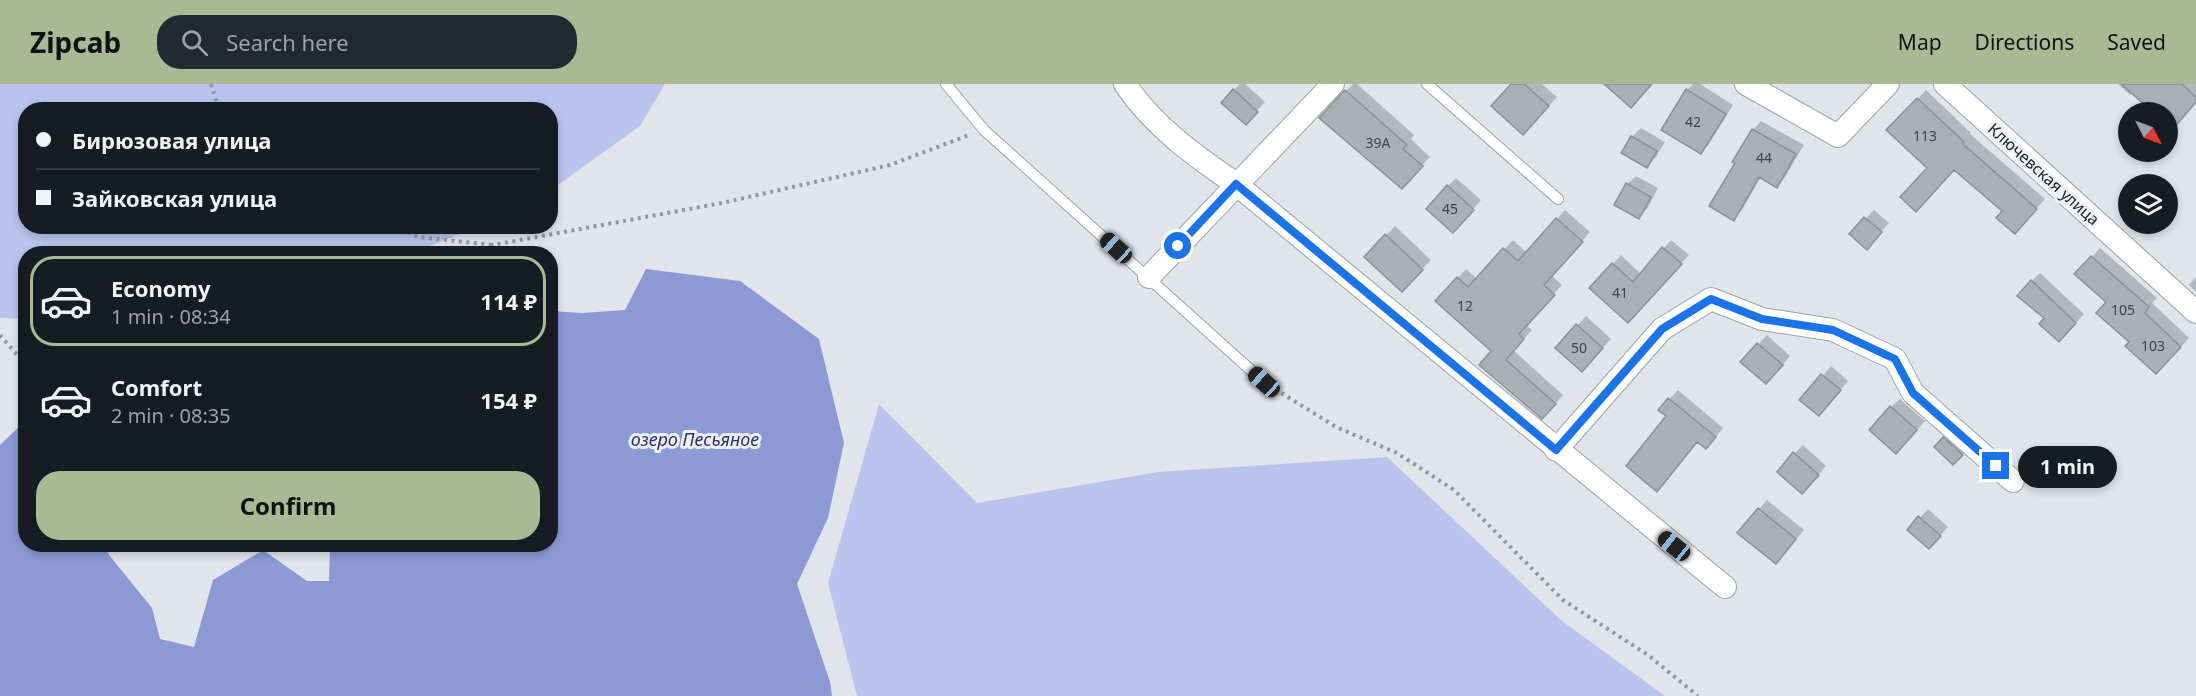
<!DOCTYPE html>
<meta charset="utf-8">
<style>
body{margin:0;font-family:"Noto Sans",sans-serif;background:#242831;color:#f1f3f6;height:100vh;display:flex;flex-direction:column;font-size:22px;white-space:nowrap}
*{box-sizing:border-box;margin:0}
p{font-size:20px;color:#9ea1a6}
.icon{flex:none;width:33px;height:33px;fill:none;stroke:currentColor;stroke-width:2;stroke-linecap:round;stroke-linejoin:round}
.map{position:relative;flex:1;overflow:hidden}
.side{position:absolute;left:18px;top:162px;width:540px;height:306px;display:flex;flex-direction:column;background:#171b24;border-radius:24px;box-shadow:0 3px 9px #0003}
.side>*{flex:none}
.top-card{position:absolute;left:18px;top:18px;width:540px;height:132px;border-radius:24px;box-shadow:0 3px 9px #0003;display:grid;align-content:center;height:132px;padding:0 18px;background:#171b24}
.needle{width:39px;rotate:132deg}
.tools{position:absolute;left:2118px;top:18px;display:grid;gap:12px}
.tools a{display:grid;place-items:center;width:60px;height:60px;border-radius:50%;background:#171b24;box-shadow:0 3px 9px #0003;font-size:30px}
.end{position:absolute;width:27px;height:27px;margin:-14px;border:8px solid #1a73e8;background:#fff;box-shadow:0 0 0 3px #fff}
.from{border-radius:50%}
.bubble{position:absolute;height:42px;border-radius:21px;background:#171b24;box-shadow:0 3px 9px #0003;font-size:20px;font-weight:700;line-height:42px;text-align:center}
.car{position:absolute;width:18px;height:36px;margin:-18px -9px;border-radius:8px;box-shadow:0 0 4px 2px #0007;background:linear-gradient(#222 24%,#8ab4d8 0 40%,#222 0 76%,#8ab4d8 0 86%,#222 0)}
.top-card b{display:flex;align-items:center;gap:21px;height:57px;font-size:22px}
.top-card b+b{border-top:2px solid #363941}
.top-card i{width:15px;height:15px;background:#f1f3f6}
ul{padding:10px 0 0;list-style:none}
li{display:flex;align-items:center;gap:18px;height:90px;margin:0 12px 9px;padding:0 6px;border:3px solid transparent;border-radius:24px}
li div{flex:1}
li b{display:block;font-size:22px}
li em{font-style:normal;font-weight:700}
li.active{border-color:#acb794}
li>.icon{width:54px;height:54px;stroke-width:1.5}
.action{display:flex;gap:12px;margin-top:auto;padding:12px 18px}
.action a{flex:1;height:69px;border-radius:24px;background:#acb794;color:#111;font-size:24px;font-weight:700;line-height:69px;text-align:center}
header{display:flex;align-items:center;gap:36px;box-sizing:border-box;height:84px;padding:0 30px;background:#acb794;color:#111}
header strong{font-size:28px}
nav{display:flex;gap:33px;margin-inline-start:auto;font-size:21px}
.search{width:420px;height:54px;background:#242831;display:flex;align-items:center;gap:15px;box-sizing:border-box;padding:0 21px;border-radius:24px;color:#9ea1a6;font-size:22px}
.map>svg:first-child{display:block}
.green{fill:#b9c4ec}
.water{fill:#8b9ad4}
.shadow{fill:#0003}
.building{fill:#adafb6;stroke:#8e9097;stroke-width:1.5}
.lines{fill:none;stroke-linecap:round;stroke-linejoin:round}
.service-casing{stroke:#9fa1a8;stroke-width:12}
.minor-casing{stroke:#9fa1a8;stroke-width:24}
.path{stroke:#95979c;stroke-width:4;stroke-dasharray:3 4.5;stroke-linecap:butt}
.service{stroke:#fff;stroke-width:10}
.minor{stroke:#fff;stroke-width:22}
.route{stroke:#1a73e8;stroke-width:8}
.labels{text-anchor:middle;stroke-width:6;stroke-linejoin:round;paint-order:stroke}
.number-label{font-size:14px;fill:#414246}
.street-label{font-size:16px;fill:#1d1d20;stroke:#eff1f8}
.water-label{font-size:18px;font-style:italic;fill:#293277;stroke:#eff1f8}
</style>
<header>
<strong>Zipcab</strong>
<div class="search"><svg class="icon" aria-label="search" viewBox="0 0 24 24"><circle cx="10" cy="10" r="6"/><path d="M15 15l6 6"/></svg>Search here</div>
<nav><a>Map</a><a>Directions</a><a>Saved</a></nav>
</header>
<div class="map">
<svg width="2196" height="612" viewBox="0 0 2196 612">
<rect width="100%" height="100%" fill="#e1e4eb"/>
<path class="green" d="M0,0H665L640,42L551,106L550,26H26V142L478,143L411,169L26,170L25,235L0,234Z
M879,320L977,419L1158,388L1387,373L1562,537L1665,612H857L828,499Z"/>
<path class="water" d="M646,185L740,197L819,255L844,359L828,434L797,500L830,598L832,612H0V361L25,337L26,460L105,461L109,471L152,524L160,555L194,563L213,496L263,466L307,497H329L330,461L550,460L551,227L582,229L625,226Z"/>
<path class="shadow" d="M1240,0H1245L1265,18L1254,30L1234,6Z
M1353,0H1357L1414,51L1411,55L1430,73L1410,94L1321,34Z
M1513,0H1542L1557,13L1532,41Z
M1693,0H1700L1733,21L1709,60L1701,68L1687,6Z
M2118,0H2196V17L2172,44L2168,40V28H2155L2132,8L2130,11Z
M1926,6L1971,49L1970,50L2045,115L2023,140L2004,127L1955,84H1929L1889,46Z
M1761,37L1804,61L1785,93L1777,102L1761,93L1742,126L1733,135L1737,78L1753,46Z
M1641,44L1665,58L1656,73L1647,82L1632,53Z
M1636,92L1658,104L1647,125L1638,133L1627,100Z
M1456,94L1481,116L1461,139L1448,102Z
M1565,126L1590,148L1552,192L1562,201L1526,241L1532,246L1513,266L1563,311L1551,325L1493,267L1437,217L1466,185L1477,195L1513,156L1527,169Z
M1874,126L1889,139L1875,155L1851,150Z
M1395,142L1431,176L1402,206L1366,173Z
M1671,156L1689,171L1636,228L1613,180L1621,171L1641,190Z
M2100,164L2157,214L2152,219L2189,254L2165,280L2131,258L2108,218L2077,190Z
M2040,189L2084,230L2068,247L2046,234L2032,197Z
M2196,193V208L2189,201Z
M1586,232L1611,255L1591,277L1557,264Z
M1767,251L1790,272L1775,290L1743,277Z
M1831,282L1848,297L1827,322L1802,316Z
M1678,306L1723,344L1715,354L1668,332L1660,325Z
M1900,315L1925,337L1905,359L1891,323Z
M1947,350L1966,366L1953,379L1936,363Z
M1803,361L1826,382L1811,399L1794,370Z
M1767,416L1804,446L1784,470L1759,425Z
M1928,425L1948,443L1937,455L1909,446Z"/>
<path class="building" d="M1511,0H1524L1549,22L1523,51L1491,22Z
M1604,0H1652L1631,24Z
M2121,0H2182L2196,13V18L2168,51V28H2153Z
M1233,5L1258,28L1246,41L1221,19Z
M1686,5L1726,30L1701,70L1661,46Z
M1345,6L1407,61L1403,65L1423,82L1402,105L1319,34Z
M1917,14L1964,58L1963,60L2037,125L2015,150L1996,134L2002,127L1954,86L1916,128L1900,113L1927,84L1886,46Z
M1752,45L1796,70L1777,104L1759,93L1734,137L1709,122L1735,79L1732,78Z
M1631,52L1657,67L1647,84L1621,69Z
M1626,99L1651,113L1639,135L1614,121Z
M1447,101L1474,126L1453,149L1426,125Z
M1864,133L1882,148L1867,166L1849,150Z
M1556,134L1583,158L1544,201L1555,211L1519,250L1524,255L1506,276L1556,320L1542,335L1479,281L1491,267L1435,217L1457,193L1468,203L1503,164L1518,177Z
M1385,150L1423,186L1402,208L1364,173Z
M1662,163L1682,180L1628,239L1589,204L1612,179L1633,198Z
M2091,172L2149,223L2145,229L2181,263L2156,290L2125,262L2129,258L2096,229L2106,218L2074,190Z
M2031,196L2076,239L2059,258L2039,240L2044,234L2017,212Z
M1576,240L1603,264L1582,288L1555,264Z
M1757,259L1783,281L1766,300L1740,278Z
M1821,290L1841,306L1819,332L1799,316Z
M1668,314L1716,353L1706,365L1697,358L1657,408L1626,382L1666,332L1658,326Z
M1890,322L1917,346L1896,370L1869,346Z
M1943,353L1963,371L1953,381L1934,363Z
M1793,368L1819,391L1802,410L1777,388Z
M1758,424L1796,455L1776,480L1737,449Z
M1918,432L1941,452L1929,465L1907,446Z"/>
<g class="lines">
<defs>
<path id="service" d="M946,0L984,46L1264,298
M1427,0L1558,115"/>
<path id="minor" d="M1125,0C1153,42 1195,72 1236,100L1725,503
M1746,0L1838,52L1888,0
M1945,0L2196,228
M1149,193L1333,0
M1556,366L1662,245L1711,215L1762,235L1833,246L1895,275L1913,309L2013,397"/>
</defs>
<use href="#service" class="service-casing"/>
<use href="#minor" class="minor-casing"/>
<path class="path" d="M211,0L219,26
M394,142L418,153L493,161
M488,170L493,161L722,119L890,81L969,51
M0,251L18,272L26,274
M1275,305L1336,343L1397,369L1454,406L1563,516L1648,571L1698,612"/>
<use href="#service" class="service"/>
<use href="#minor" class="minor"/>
</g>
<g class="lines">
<path class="route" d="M1178,162L1236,100L1556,366L1662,245L1711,215L1762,235L1833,246L1895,275L1913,309L1996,382"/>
</g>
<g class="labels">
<g class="number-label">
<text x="1693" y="43">42</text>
<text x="1925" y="57">113</text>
<text x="1378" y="64">39А</text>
<text x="1764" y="79">44</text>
<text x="1450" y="130">45</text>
<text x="1620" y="214">41</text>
<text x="1465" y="227">12</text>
<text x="2123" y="231">105</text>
<text x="2153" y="267">103</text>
<text x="1579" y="269">50</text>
</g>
<g class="street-label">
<text transform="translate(2044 90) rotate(42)" y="6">Ключевская улица</text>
</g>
<g class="water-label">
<text x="695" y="362">озеро Песьяное</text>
</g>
</g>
</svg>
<div class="tools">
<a><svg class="needle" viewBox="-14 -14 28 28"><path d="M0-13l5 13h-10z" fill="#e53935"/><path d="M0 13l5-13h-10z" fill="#9ea1a6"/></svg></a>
<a><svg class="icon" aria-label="layers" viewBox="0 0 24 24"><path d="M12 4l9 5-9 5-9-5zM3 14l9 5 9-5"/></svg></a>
</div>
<i class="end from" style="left:1178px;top:162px"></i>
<i class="end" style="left:1996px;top:382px"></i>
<div class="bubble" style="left:2018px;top:362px;width:99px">1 min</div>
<i class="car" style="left:1116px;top:164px;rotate:312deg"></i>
<i class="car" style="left:1264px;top:298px;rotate:312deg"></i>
<i class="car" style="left:1674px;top:462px;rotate:309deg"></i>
<div class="top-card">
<b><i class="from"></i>Бирюзовая улица</b>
<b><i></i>Зайковская улица</b>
</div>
<section class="side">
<ul>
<li class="active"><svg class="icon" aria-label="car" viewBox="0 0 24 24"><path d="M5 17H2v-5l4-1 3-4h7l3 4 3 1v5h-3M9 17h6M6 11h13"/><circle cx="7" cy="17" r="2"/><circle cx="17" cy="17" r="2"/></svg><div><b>Economy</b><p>1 min · 08:34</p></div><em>114 ₽</em></li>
<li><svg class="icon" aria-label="car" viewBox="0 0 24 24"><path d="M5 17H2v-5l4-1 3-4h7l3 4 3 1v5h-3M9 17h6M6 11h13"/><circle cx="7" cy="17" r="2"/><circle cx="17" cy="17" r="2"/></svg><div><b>Comfort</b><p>2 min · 08:35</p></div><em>154 ₽</em></li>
</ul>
<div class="action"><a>Confirm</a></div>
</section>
</div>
